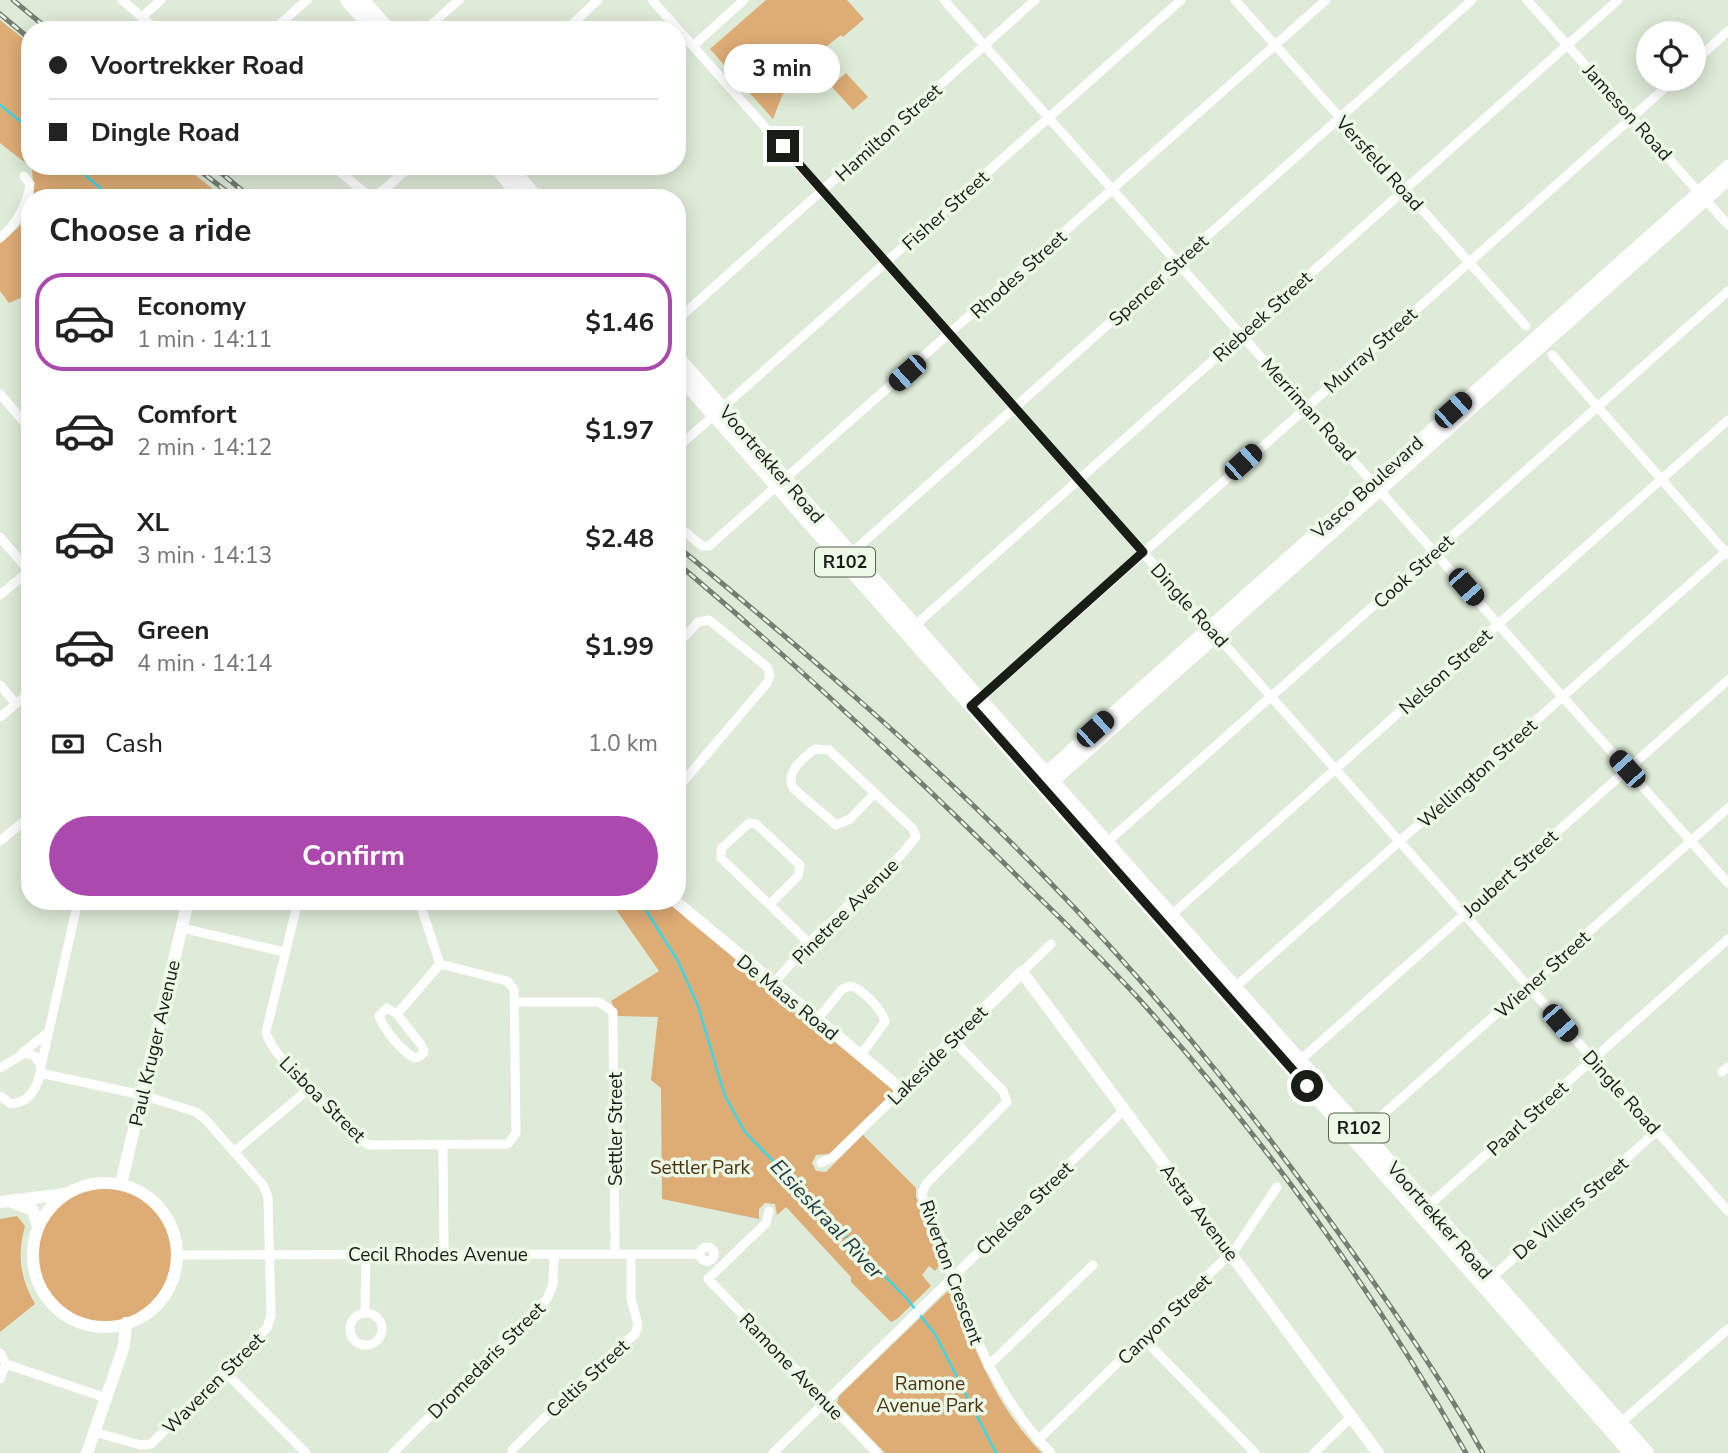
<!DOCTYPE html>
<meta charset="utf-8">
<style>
body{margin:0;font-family:"Nunito Sans",sans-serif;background:#f6f6f6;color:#222;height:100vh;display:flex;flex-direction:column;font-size:26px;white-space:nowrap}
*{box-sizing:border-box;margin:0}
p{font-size:23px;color:#767676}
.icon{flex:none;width:38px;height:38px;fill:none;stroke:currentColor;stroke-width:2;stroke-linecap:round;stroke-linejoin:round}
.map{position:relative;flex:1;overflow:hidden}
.details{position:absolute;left:21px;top:189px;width:665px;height:721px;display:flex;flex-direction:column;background:#fff;border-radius:28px;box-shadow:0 4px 18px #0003}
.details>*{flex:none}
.top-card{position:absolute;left:21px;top:21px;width:665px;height:154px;border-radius:28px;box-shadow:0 4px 18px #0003;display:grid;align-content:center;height:154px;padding:0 28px;background:#fff}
.fabs{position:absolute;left:1636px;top:21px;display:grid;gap:14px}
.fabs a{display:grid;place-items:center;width:70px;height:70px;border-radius:50%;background:#fff;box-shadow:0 4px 18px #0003;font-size:35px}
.end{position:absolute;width:32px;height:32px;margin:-16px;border:9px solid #181d16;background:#fff;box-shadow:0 0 0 4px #fff}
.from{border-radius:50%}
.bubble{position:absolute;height:49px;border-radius:24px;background:#fff;box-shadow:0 4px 18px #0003;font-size:23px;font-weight:700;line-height:49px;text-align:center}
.car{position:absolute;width:21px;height:42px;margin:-21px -10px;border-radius:9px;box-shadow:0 0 5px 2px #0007;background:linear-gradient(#222 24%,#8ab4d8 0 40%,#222 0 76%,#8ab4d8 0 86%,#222 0)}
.top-card b{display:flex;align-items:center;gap:24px;height:66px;font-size:26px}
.top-card b+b{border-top:2px solid #e0e0e0}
.top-card i{width:18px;height:18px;background:#222}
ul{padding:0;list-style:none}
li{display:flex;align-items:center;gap:21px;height:98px;margin:0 14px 10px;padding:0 14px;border:4px solid transparent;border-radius:28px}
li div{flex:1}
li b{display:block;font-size:26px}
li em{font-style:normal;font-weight:700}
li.on{border-color:#ab49af}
li>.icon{width:63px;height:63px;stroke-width:1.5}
h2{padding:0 28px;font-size:32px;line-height:84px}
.pay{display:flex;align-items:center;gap:18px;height:77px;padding:0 28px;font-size:26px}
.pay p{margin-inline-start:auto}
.button{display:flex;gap:14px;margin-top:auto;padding:14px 28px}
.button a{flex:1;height:80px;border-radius:42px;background:#ab49af;color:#fff;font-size:28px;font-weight:700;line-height:80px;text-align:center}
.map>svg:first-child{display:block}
.green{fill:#deac75}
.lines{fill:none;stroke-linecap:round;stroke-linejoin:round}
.stream{stroke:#3cd7e7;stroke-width:2.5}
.street{stroke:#fff;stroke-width:9}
.secondary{stroke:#fff;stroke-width:12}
.primary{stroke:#fff;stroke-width:14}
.rail-casing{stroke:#757e71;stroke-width:5}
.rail{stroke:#ebf9e6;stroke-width:2.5;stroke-dasharray:8;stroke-linecap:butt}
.route{stroke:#181d16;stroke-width:9}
.labels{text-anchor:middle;stroke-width:7;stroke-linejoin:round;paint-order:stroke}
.shield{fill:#ebf9e6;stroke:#575f54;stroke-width:2}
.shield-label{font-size:18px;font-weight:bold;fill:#181d16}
.street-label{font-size:19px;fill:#181d16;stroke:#ebf9e6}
.park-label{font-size:19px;fill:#4c310e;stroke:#ebf9e6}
.water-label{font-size:21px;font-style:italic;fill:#223b3e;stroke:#ebf9e6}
</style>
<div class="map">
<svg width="1728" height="1453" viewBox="0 0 1728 1453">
<rect width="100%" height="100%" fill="#deebd8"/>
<path class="green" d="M766,0H847L864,19L843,37L841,35L827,46H821L791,73L773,119L710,49Z
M0,20L30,44V166H184L224,198H34L32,168L0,143Z
M846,73L868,97L853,110L831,86Z
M30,210V294L9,303L0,291V243L22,224Z
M610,901H670L688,920L893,1088L892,1093L829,1154L816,1155L812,1163L816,1171L826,1172L863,1135L916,1188V1197L941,1263L935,1271L929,1266L922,1275L931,1286L897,1319L891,1322L851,1282V1277L786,1207L777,1215L775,1204L765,1203L759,1209V1219L662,1199L661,1088L651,1080L658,1017L618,1016L611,1001L659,971Z
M37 1255a67 67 0 1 1 134 0a67 67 0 1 1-134 0Z
M17,1216L25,1226C17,1255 20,1278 35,1304L0,1332V1219Z
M948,1291L953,1294C976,1352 997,1408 1042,1453H885L837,1403L839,1396Z"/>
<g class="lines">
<path class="stream" d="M0,105L30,129
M74,166L112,198
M640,901L678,961L698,1006L725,1096L745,1132L907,1299L935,1334L996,1453"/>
<path class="street" d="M122,0L157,30
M652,0L1728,1211
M944,0L1728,883
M1235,0L1526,326
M1527,0L1728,225
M142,17L161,0
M273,30L307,0
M425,30L459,0
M566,30L598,0
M693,46L744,0
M1694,62L1728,31
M333,166L371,198
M374,198L411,166
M0,238C15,226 28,204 30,184L24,176
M677,320L1035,0
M1552,355L1728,555
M0,394L30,429
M677,448L1181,0
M677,525L702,546H709L1326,0
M0,537L29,571
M847,557L1472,0
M0,595L30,570
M911,629L1618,0
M677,645L698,622L709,620L767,667L770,675L767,683L677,789
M0,685L16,704
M976,702L1675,79
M0,717L30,692
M0,841L30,816
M1105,844L1728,291
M298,901L266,1032C270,1055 337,1116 356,1137L369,1145L508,1144L516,1133L514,989L507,981L440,964L419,901
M770,904L798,876L800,865L756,824L749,823L721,849V858L809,943
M1169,917L1728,420
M182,928L284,952
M1022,972L1051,944
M773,984L809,943L901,855L916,837L913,829L829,750L815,749C803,758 785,772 793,788L836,825L850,819L875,793
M1233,989L1728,550
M515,1002H599L613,1012L615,1254
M387,1008L397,1014L422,1046L424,1052L419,1057L414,1058C400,1049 385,1031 379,1016Z
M397,1014L440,964
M817,1020L842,989L851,986C863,990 882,1009 885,1022L860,1056
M953,1040L1003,1091L1007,1102L926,1184L922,1193L924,1202C958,1290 983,1384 1051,1453
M22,1053L46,1034
M1298,1062L1728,680
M41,1066L78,901
M0,1068L25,1053L35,1056L41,1066C39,1085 32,1102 11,1104L0,1096
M1722,1072L1728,1067
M40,1073L142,1095L196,1112L206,1120L263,1185L268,1197L271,1315L267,1328L151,1444L141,1445L94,1432
M1361,1134L1728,808
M443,1146L444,1253
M235,1151L310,1088
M821,1163L833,1157L902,1090
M1427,1207L1728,939
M769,1211L766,1223L708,1279L877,1453
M700 1254a7 7 0 1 1 14 0a7 7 0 1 1-14 0Z
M176,1255L699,1254
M1490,1279L1657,1131
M365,1313L366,1253
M350 1329a16 16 0 1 1 32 0a16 16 0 1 1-32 0Z
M1143,1338L1255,1453
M0,1353L6,1364L106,1398
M988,1366L1093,1265
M225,1372L306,1453
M0,1379L6,1364
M1618,1425L1728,1329
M1038,1440L1236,1248L1277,1187
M512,1450L590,1373L635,1334L638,1325L631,1298V1254
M393,1453L547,1299L553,1284L554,1255
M773,1453L1124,1110
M1314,1453L1352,1416"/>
<path class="secondary" d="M1040,778L1728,166
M1046,788L1728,180
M675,901L902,1090L1022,972L1378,1453
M33 1255a72 72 0 1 1 144 0a72 72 0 1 1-144 0Z
M121,1184L188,901
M0,1202L65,1194
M12,1202L33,1210L38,1228
M87,1453L124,1346L126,1323"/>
<path class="primary" d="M347,0L374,30
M362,0L389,30
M495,166L522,198
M509,166L537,198
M677,357L1647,1453
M677,373L1631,1453"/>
<defs>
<path id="rail" d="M13,0L49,30
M0,14L30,39
M194,166L235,198
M213,166L251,198
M677,546C803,650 928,756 1042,874C1156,991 1259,1119 1353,1253C1399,1318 1444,1383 1483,1453
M677,563C791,659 899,760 1005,864C1053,912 1103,958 1148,1009C1269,1145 1376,1295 1466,1453"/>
</defs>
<use href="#rail" class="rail-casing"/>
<use href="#rail" class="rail"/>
</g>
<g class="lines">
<path class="route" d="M783,146L1143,552L971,706L1307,1086"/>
</g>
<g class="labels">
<g class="shield">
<rect x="815" y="547.5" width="60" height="29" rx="5"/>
<rect x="1329" y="1113.5" width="60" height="29" rx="5"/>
</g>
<g class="shield-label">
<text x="845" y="568">R102</text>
<text x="1359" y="1134">R102</text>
</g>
<g class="street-label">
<text transform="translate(1628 112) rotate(48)" y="7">Jameson Road</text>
<text transform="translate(888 132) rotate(-42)" y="7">Hamilton Street</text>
<text transform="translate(1380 163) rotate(48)" y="7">Versfeld Road</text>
<text transform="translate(945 210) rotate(-42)" y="7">Fisher Street</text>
<text transform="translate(1018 274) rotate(-42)" y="7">Rhodes Street</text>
<text transform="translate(1158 280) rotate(-42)" y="7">Spencer Street</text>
<text transform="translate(1262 316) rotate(-42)" y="7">Riebeek Street</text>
<text transform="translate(1370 350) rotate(-42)" y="7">Murray Street</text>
<text transform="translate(1309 409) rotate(48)" y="7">Merriman Road</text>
<text transform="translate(772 464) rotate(49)" y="7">Voortrekker Road</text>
<text transform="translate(1367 487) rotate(-42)" y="7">Vasco Boulevard</text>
<text transform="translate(1413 571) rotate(-42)" y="7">Cook Street</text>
<text transform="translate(1190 605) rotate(48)" y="7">Dingle Road</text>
<text transform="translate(1445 671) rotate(-42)" y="7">Nelson Street</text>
<text transform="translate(1477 773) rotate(-42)" y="7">Wellington Street</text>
<text transform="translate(1510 873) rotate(-42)" y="7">Joubert Street</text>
<text transform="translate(845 911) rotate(-45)" y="7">Pinetree Avenue</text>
<text transform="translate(1542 974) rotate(-42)" y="7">Wiener Street</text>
<text transform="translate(788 997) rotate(39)" y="7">De Maas Road</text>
<text transform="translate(154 1043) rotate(-77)" y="7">Paul Kruger Avenue</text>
<text transform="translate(937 1055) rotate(-45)" y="7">Lakeside Street</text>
<text transform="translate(1622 1092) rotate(48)" y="7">Dingle Road</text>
<text transform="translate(323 1099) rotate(45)" y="7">Lisboa Street</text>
<text transform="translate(1527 1118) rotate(-42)" y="7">Paarl Street</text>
<text transform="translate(615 1129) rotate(-90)" y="7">Settler Street</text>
<text transform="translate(1024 1208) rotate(-44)" y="7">Chelsea Street</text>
<text transform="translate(1570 1208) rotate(-41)" y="7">De Villiers Street</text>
<text transform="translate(1200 1212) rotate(53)" y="7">Astra Avenue</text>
<text transform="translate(1440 1220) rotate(49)" y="7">Voortrekker Road</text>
<text x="438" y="1261">Cecil Rhodes Avenue</text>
<text transform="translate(952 1272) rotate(70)" y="7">Riverton Crescent</text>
<text transform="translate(1164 1319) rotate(-44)" y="7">Canyon Street</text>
<text transform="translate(486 1360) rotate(-45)" y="7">Dromedaris Street</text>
<text transform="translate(792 1366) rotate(46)" y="7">Ramone Avenue</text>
<text transform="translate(587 1378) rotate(-43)" y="7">Celtis Street</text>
<text transform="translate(213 1383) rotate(-45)" y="7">Waveren Street</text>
</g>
<g class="park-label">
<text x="700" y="1174">Settler Park</text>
<text x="930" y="1390">Ramone<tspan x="930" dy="22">Avenue Park</tspan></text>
</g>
<g class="water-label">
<text transform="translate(827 1219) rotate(47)" y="7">Elsieskraal River</text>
</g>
</g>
</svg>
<div class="fabs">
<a><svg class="icon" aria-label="locate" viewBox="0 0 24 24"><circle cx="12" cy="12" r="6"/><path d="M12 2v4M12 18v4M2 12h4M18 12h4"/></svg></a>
</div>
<i class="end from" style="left:1307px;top:1086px"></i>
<i class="end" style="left:783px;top:146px"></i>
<div class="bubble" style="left:724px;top:44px;width:116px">3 min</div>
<i class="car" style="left:907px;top:373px;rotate:228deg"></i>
<i class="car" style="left:1453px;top:410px;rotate:48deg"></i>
<i class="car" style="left:1243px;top:462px;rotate:48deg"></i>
<i class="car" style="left:1466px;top:587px;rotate:139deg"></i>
<i class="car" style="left:1095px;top:729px;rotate:48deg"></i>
<i class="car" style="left:1627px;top:769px;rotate:318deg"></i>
<i class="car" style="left:1560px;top:1023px;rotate:139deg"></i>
<div class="top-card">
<b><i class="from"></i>Voortrekker Road</b>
<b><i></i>Dingle Road</b>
</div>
<section class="details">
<h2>Choose a ride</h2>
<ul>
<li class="on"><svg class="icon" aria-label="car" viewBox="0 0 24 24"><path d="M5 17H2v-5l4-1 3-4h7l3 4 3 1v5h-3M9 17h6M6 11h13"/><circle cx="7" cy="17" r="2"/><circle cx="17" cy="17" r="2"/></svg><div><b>Economy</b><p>1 min · 14:11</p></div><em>$1.46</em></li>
<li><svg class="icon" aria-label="car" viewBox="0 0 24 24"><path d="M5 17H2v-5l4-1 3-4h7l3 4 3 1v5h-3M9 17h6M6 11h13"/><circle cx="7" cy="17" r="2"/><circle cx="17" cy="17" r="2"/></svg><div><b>Comfort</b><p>2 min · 14:12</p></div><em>$1.97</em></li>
<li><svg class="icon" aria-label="car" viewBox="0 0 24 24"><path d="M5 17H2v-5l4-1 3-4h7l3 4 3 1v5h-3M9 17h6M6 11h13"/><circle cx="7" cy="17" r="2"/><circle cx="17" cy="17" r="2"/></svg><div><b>XL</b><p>3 min · 14:13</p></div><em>$2.48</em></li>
<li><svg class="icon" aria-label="car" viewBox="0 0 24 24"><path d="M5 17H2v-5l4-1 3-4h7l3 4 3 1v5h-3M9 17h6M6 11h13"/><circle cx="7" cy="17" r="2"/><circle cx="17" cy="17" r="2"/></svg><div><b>Green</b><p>4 min · 14:14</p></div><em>$1.99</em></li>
</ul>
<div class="pay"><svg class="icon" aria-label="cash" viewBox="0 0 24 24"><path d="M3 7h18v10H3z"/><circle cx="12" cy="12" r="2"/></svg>Cash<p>1.0 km</p></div>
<div class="button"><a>Confirm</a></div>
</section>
</div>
